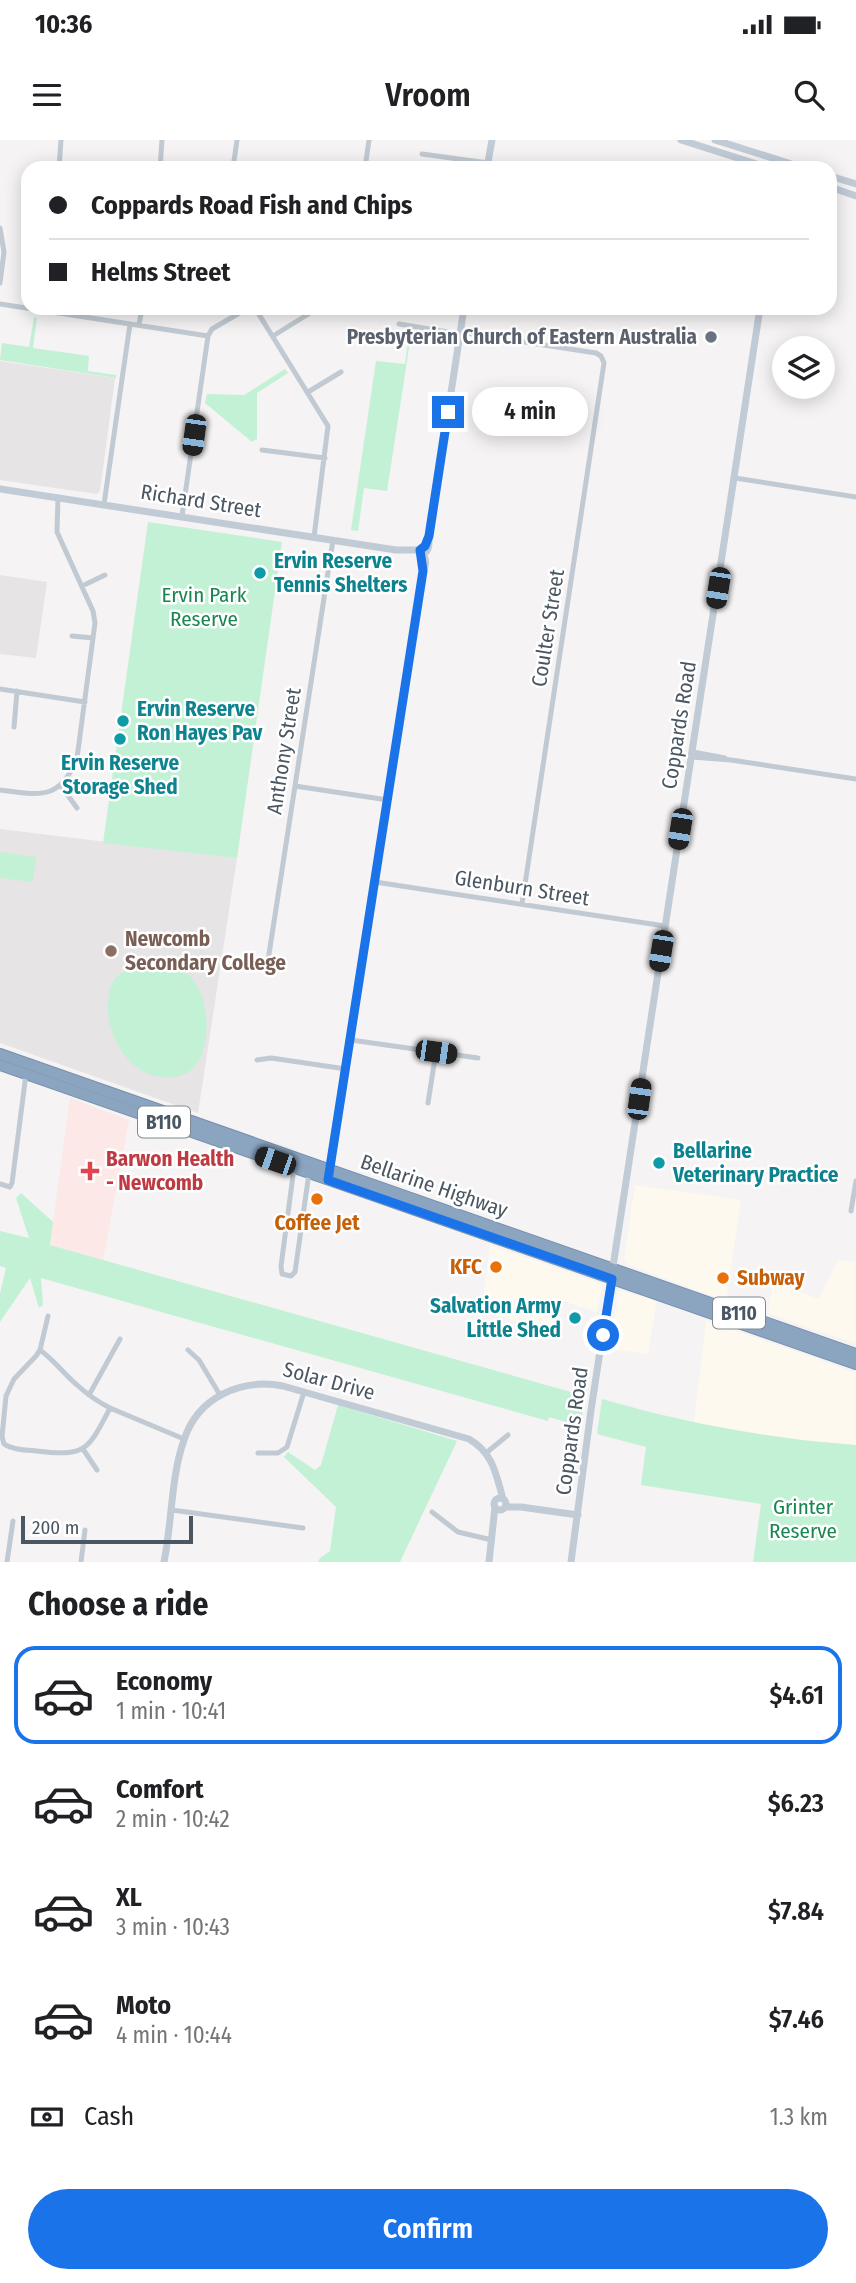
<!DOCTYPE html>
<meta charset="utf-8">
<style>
body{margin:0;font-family:"Fira Sans Condensed",sans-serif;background:#f6f6f6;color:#202124;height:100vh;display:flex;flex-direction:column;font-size:26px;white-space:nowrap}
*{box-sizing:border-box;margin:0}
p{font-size:23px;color:#757577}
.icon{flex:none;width:38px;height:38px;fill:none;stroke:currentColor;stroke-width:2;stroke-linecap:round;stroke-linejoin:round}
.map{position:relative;height:1422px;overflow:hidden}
.panel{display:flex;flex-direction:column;background:#fff;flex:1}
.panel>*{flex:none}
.guide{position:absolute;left:21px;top:21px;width:816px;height:154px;border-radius:21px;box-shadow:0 4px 18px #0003;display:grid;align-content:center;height:154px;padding:0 28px;background:#fff}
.controls{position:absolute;left:772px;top:196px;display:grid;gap:14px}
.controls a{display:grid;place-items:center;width:63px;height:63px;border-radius:50%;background:#fff;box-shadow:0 4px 18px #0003;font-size:35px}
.scale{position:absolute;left:21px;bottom:18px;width:172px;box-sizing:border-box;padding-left:7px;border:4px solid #4a5661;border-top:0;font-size:19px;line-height:24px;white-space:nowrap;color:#4a5661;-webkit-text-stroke:5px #fff;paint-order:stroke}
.end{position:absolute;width:32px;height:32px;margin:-16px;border:9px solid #1a73e8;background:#fff;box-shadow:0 0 0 4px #fff}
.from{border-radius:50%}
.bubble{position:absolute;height:49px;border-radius:24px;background:#fff;box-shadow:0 4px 18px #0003;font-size:23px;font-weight:600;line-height:49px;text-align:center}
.car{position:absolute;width:21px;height:42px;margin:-21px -10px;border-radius:9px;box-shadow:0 0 5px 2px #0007;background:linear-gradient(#222 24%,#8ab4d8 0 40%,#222 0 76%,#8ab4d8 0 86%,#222 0)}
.guide b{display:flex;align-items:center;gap:24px;height:66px;font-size:26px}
.guide b+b{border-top:2px solid #e0e0e0}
.guide i{width:18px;height:18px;background:#202124}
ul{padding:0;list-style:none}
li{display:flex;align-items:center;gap:21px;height:98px;margin:0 14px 10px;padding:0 14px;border:4px solid transparent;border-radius:21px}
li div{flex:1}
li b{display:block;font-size:26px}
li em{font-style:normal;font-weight:600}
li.on{border-color:#1a73e8}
li>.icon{width:63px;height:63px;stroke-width:1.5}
h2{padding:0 28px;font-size:32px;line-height:84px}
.pay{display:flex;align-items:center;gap:18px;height:77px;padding:0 28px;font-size:26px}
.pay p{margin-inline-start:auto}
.action{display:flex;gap:14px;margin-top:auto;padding:14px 28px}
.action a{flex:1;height:80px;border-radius:42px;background:#1a73e8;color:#fff;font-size:28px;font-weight:600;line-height:80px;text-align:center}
.status{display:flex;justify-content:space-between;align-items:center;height:49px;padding:0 35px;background:#fff;direction:ltr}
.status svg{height:19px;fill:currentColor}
header{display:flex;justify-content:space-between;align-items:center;height:91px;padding:0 28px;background:#fff;font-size:32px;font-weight:600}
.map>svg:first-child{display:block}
.commercial{fill:#fdf9ef}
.education{fill:#e6e4e5}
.medical{fill:#fce8e6}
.green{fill:#c3f1d5}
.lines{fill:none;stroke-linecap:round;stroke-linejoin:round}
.highway-casing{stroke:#7690ad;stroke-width:12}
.street{stroke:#c1cad2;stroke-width:5}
.secondary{stroke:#c1cbd6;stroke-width:7}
.highway{stroke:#8ba5c1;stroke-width:10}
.route{stroke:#1a73e8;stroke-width:9}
.worship-dot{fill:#6b7280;stroke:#fff;stroke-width:2.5}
.culture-dot{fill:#0f9aa8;stroke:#fff;stroke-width:2.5}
.education-dot{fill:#8d6e63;stroke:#fff;stroke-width:2.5}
.health-dot{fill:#e0444e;stroke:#fff;stroke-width:2.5}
.food-dot{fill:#e8710a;stroke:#fff;stroke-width:2.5}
.labels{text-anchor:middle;stroke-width:5;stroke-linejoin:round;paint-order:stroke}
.shield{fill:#fff;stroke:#808990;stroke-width:2}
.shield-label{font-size:19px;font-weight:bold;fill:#4a5661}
.worship-label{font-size:21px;font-weight:bold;fill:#5b616d;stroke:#fff;text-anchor:end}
.street-label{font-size:21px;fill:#4a5661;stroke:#fff}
.culture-label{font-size:21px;font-weight:bold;fill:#0d838f;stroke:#fff;text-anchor:start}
.park-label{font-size:21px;fill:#17864f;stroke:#fff}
.education-label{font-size:21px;font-weight:bold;fill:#785e54;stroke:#fff;text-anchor:start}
.health-label{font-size:21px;font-weight:bold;fill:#be3a42;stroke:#fff;text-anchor:start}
.food-label{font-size:21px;font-weight:bold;fill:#c56008;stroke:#fff}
</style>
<div class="status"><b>10:36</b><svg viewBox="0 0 49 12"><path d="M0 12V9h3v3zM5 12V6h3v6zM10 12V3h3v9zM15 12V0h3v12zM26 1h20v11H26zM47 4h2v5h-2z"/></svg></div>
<header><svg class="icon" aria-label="menu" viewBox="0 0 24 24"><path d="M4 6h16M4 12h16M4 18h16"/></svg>Vroom<svg class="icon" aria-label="search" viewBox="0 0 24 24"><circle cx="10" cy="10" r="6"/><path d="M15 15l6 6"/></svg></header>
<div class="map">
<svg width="856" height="1422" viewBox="0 0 856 1422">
<rect width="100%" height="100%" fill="#f5f3f3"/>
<path class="commercial" d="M635,1045L741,1060L726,1161L629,1125L624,1119Z
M490,1105L597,1142L602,1147L597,1172L560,1160L551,1191L481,1171Z
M838,1120L856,1122V1203L805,1187L768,1173L773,1142L819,1159Z
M618,1150L657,1159L648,1214L610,1209Z
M706,1180L856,1233V1305L799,1300L694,1283Z"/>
<path class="education" d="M0,221L115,238L100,351L97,354L0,340Z
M0,435L47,442L36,518L0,514Z
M0,689L237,718L198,973L0,903Z"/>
<path class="medical" d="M70,958L129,980L103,1120L50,1105Z"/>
<path class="green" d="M34,177L37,178L33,208L89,216L88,231L116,235V238L0,220L2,203L29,207Z
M409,195H411L387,351L364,348L358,391L351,390L376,221L405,224Z
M285,229L288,233L257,253V299L252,302L205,263L207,254L244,255Z
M148,382L282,402L237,718L103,703Z
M0,712L36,717L33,742L0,738Z
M151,826C163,826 177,826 187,834C212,853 215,920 185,934C180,936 174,937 169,937C131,940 105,895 108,862C109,851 111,841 120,834C129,827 141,826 151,826Z
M21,1053L53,1082L50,1105L585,1256L580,1286L549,1277L548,1281L41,1138L43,1165L39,1168L30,1138L0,1182V1154L6,1128L0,1126V1091L29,1098L16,1058Z
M602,1259C685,1283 770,1299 856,1305V1422H753L761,1364L641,1345L646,1307L597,1294Z
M338,1265L457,1301L400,1422H318L320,1418L330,1411L336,1367L284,1317L288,1312L315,1330L321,1325Z"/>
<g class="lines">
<defs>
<path id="highway" d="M0,914L856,1214
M0,925L856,1224"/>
</defs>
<use href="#highway" class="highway-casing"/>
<path class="street" d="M422,14L488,23
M59,28L61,0
M160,28L162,0
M233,28L237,0
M365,28L369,0
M0,88L4,112L0,143
M0,164L208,196L212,189L248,168
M255,168L328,286L314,397
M399,184L460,194
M139,185L142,168
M460,192L596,213L601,216L604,223L522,764
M273,196L318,168
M308,252L341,232
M262,310L325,318
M735,338L856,357
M104,364L130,184
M182,376L208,196
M82,446L105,435
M72,496L93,498
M0,549L85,562
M14,587L17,551
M693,612L725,618
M692,617L731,620L856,639
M61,646L77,668
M295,646L388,660
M0,650C40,655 60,661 77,618L95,483L93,471L57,392L58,357
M375,742L665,786
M260,826L267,827L333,400
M351,900L478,918
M257,920L271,918L346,929
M428,963L436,912
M294,1028L281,1126L282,1134L291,1136L295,1132L309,1033
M0,1044L10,1047L12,1043L26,934
M851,1071L856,1041
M48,1176L40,1210L36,1216L14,1239L6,1256L2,1297L4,1304C13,1310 26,1310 37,1311C86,1317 88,1310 110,1268
M40,1210C54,1220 64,1234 77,1245C87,1254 98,1262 110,1268L184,1299
M188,1210L199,1220L220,1255
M89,1255L120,1199
M83,1309L97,1330
M258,1313H278L287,1307L304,1252
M486,1313L508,1295
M172,1370L303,1388
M432,1372L458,1392L492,1400
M7,1422L13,1381
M81,1422L85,1390"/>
<path class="secondary" d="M681,0L769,28
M715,0L804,28
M487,28L492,0
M830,36L856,44
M830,47L856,56
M0,349L396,410H420
M421,415C430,412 429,405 429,396L464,168
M330,1032L423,431C428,423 426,417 420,410
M494 1364a6 6 0 1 1 12 0a6 6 0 1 1-12 0Z
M505,1367H521L578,1375
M164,1422C172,1383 171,1336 184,1300C198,1257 241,1238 283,1246L469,1299C493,1313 496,1334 503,1359
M489,1422L495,1367
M571,1422L591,1270L760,168"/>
<use href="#highway" class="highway"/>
</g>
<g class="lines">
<path class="route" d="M448,272L429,396L425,406L420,410L423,431L328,1040L612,1139L603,1195"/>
</g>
<circle class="worship-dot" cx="711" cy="197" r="7"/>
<g class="culture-dot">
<circle cx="260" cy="433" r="7"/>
<circle cx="123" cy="581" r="7"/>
<circle cx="120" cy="599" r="7"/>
<circle cx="659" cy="1023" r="7"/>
<circle cx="575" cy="1178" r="7"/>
</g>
<circle class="education-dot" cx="111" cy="811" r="7"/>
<path class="health-dot" d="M86.5 1020.5h7v7h7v7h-7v7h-7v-7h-7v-7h7z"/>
<g class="food-dot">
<circle cx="317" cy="1059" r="7"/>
<circle cx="496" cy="1127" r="7"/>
<circle cx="723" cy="1138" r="7"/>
</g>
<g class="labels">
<g class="shield">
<rect x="138" y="966.5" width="52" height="31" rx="5"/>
<rect x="713" y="1157.5" width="52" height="31" rx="5"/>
</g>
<g class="shield-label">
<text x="164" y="989">B110</text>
<text x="739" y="1180">B110</text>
</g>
<g class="worship-label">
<text x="697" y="204">Presbyterian Church of Eastern Australia</text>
</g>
<g class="street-label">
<text transform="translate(201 361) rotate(9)" y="7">Richard Street</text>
<text transform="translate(548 488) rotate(-81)" y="7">Coulter Street</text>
<text transform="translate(679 585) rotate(-81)" y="7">Coppards Road</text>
<text transform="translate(284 611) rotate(-81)" y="7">Anthony Street</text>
<text transform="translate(522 748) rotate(9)" y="7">Glenburn Street</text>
<text transform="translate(434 1046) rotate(19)" y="7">Bellarine Highway</text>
<text transform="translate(329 1241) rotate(15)" y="7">Solar Drive</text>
<text transform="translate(572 1291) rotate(-82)" y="7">Coppards Road</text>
</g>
<g class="culture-label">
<text x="274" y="428">Ervin Reserve<tspan x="274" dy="24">Tennis Shelters</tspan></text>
<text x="137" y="576">Ervin Reserve<tspan x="137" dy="24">Ron Hayes Pav</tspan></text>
<text x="120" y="630" text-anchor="middle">Ervin Reserve<tspan x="120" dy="24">Storage Shed</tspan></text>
<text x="673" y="1018">Bellarine<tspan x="673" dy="24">Veterinary Practice</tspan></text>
<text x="561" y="1173" text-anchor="end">Salvation Army<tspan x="561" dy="24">Little Shed</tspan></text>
</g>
<g class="park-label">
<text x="204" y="462">Ervin Park<tspan x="204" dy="24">Reserve</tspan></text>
<text x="803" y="1374">Grinter<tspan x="803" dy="24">Reserve</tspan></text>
</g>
<g class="education-label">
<text x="125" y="806">Newcomb<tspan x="125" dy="24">Secondary College</tspan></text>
</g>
<g class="health-label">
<text x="106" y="1026">Barwon Health<tspan x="106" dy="24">- Newcomb</tspan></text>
</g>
<g class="food-label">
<text x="317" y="1090">Coffee Jet</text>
<text x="482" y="1134" text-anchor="end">KFC</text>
<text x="737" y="1145" text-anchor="start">Subway</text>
</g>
</g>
</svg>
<div class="controls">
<a><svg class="icon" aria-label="layers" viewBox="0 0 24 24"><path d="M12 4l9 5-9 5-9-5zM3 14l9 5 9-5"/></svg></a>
</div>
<div class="scale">200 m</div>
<i class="end from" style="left:603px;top:1195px"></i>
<i class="end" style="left:448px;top:272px"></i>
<div class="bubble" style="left:472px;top:247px;width:116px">4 min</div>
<i class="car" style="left:194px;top:295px;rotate:188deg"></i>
<i class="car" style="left:718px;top:448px;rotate:189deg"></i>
<i class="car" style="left:680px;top:689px;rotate:189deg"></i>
<i class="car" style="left:661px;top:811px;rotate:189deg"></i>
<i class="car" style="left:436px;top:912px;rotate:98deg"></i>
<i class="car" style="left:639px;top:959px;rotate:8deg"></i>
<i class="car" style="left:275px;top:1021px;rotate:289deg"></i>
<div class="guide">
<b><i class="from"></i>Coppards Road Fish and Chips</b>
<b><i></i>Helms Street</b>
</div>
</div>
<section class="panel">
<h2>Choose a ride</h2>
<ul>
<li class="on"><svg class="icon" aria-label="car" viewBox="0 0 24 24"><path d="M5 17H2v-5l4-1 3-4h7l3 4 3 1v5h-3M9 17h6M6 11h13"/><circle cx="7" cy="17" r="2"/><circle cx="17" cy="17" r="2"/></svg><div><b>Economy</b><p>1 min · 10:41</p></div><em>$4.61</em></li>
<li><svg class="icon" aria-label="car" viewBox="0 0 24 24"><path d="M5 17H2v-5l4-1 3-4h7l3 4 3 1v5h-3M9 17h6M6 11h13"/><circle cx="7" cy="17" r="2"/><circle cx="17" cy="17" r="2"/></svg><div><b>Comfort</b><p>2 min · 10:42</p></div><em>$6.23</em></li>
<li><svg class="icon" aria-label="car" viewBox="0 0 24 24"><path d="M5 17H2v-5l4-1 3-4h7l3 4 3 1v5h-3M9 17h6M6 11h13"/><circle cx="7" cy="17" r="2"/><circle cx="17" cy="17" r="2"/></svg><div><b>XL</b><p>3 min · 10:43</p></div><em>$7.84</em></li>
<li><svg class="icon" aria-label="car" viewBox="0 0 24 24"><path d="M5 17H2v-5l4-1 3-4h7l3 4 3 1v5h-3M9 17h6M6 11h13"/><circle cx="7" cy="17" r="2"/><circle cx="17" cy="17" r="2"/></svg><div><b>Moto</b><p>4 min · 10:44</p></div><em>$7.46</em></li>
</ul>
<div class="pay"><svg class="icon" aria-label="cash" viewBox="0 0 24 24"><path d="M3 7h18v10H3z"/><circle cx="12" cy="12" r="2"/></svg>Cash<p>1.3 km</p></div>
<div class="action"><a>Confirm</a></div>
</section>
